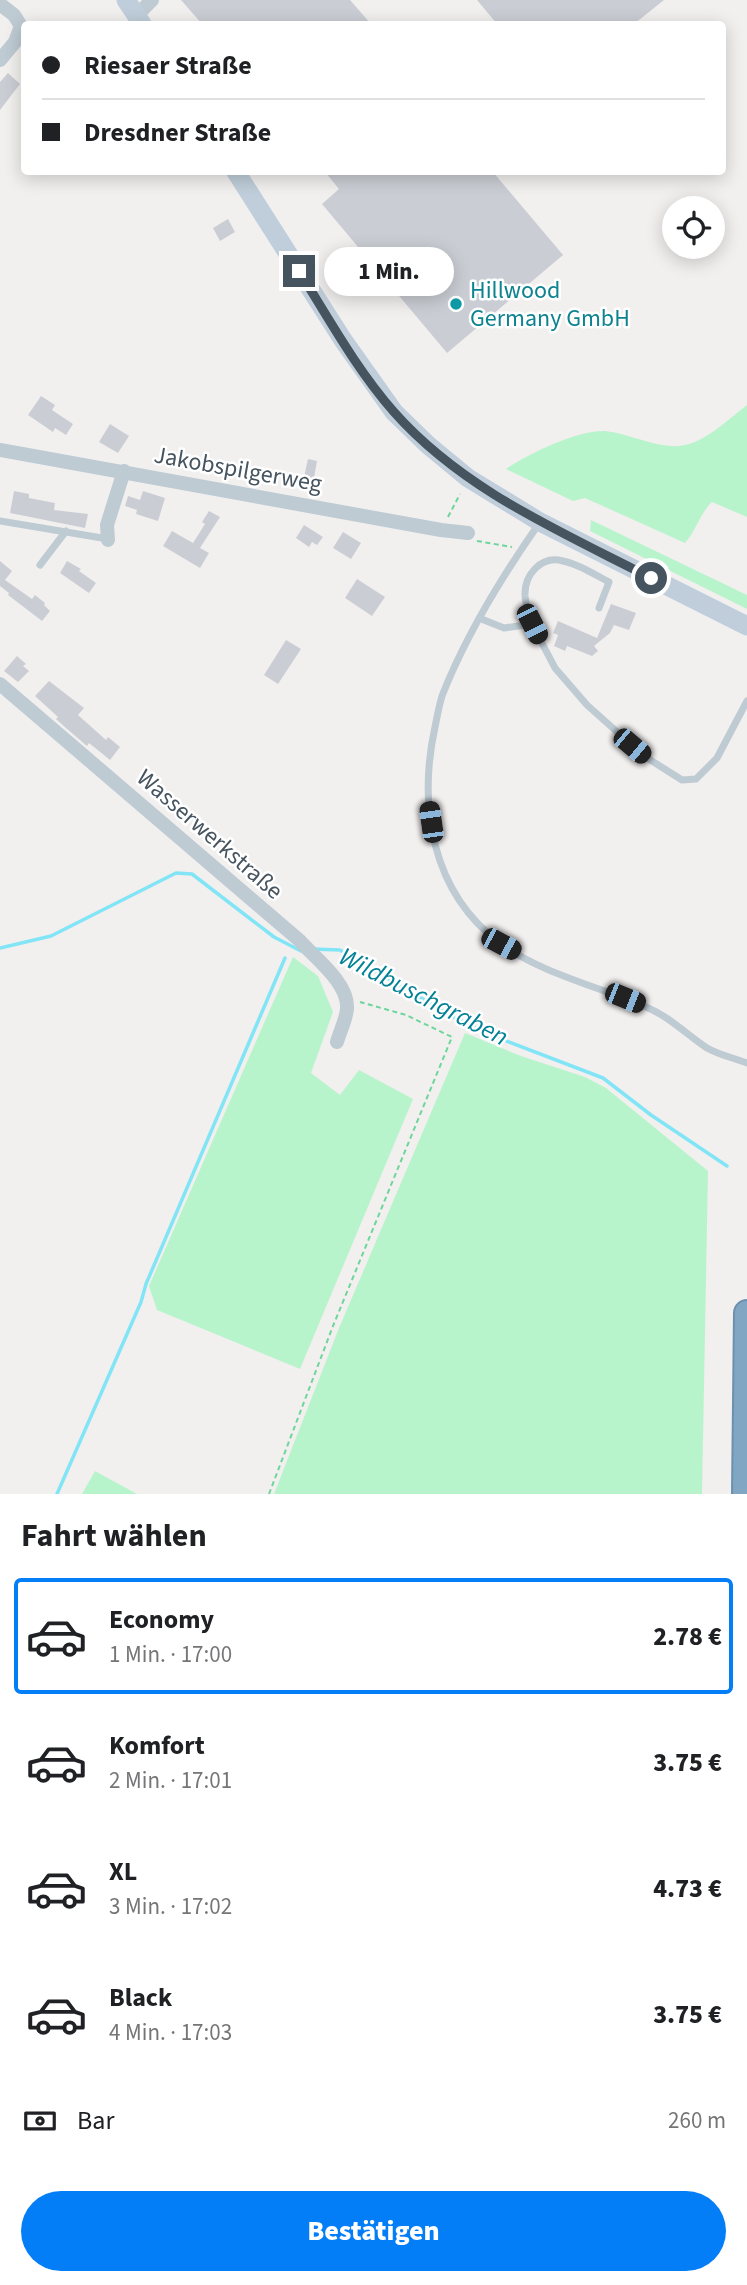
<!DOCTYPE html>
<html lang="de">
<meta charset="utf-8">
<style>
body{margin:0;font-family:"Source Sans 3",sans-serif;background:#f6f6f6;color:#202124;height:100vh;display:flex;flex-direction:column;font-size:26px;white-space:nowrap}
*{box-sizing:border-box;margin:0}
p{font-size:23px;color:#757577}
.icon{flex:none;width:38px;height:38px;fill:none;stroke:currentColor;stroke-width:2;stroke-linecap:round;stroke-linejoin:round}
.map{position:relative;height:1494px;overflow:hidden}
.panel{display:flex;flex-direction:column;background:#fff;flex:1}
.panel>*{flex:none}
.banner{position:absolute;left:21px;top:21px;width:705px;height:154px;border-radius:7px;box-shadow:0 4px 18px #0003;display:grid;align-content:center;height:154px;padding:0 21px;background:#fff}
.tools{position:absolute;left:662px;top:196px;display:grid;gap:14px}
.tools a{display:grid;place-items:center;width:63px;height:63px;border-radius:50%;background:#fff;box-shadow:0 4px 18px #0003;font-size:35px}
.end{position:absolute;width:32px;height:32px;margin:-16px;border:9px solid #45545f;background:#fff;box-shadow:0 0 0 4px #fff}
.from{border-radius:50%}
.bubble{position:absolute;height:49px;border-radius:24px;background:#fff;box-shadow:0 4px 18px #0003;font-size:23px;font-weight:800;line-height:49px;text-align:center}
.car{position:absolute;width:21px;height:42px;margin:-21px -10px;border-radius:9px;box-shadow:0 0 5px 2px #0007;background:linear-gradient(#222 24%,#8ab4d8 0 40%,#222 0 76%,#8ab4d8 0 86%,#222 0)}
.banner b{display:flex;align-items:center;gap:24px;height:66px;font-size:26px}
.banner b+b{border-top:2px solid #e0e0e0}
.banner i{width:18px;height:18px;background:#202124}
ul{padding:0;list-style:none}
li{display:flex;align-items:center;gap:21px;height:116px;margin:0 14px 10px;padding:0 7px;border:4px solid transparent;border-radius:7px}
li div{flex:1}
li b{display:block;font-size:26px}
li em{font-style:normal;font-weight:800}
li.on{border-color:#047ef6}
li>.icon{width:63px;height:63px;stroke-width:1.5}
h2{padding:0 21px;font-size:32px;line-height:84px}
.pay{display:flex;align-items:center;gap:18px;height:77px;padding:0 21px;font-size:26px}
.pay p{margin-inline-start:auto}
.button{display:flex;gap:14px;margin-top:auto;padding:14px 21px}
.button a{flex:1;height:80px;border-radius:42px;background:#047ef6;color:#fff;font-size:28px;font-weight:800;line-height:80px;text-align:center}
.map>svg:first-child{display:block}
.green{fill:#b8f4cb}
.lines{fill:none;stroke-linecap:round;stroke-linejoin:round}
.stream{stroke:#81e5f6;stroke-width:3.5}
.building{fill:#caced4}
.highway-casing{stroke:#6c91af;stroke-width:28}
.path{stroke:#6cd69b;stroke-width:2;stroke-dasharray:5 3.5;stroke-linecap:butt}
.lane{stroke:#becbd3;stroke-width:7}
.street{stroke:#becbd3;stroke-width:14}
.secondary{stroke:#bfceda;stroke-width:19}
.highway{stroke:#81a6c3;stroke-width:24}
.route{stroke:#45545f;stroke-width:9}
.culture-dot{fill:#0f9aa8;stroke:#fff;stroke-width:2.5}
.labels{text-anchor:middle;stroke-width:5;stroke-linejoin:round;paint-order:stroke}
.culture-label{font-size:24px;fill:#0d838f;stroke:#fff;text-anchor:start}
.street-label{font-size:24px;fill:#45545f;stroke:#fff}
.water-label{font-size:26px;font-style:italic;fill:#038196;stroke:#fff}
</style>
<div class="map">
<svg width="747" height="1494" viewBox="0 0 747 1494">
<rect width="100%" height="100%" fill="#f2efef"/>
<path class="green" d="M747,405V517L712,502C700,513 696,531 685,543L585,498L573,501L506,469C528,454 577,430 605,431C629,433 654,448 679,446C704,444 727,420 747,405Z
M591,520L747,595V609L590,531Z
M293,957L318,976L333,1012L311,1073L340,1095L359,1070L413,1099L300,1369L157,1310L149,1286Z
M465,1033L521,1056L585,1077L606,1088L708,1171L702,1494H274L339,1328Z
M95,1471L137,1494H82Z"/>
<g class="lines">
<path class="stream" d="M0,948L51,936L176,873L192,874L274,937L301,951
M312,949L340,950L453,1017L491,1035L603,1078L651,1115L727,1166
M57,1494L141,1302L146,1284L285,958"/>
</g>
<path class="building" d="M181,0H350L371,24H202Z
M477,0H664L634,24H497Z
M8,73L20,84L0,110V82Z
M325,172H493L563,255L447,353L322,204L339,189Z
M228,219L235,232L220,241L213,228Z
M41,396L55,405L52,410L73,424L66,435L55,428L53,432L28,415Z
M110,424L129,436L118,453L99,442Z
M308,459L317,461L312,489L302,486Z
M14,491L29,494V498L55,503L54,510L88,514L85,528L10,513Z
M143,491L165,498L158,521L136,514L137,510L125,506L128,496L140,500Z
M209,511L220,517L200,548L209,553L200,568L163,546L172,531L193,543L205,524L202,522Z
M304,525L323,537L317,545L312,542L309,547L296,538Z
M343,532L361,543L351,559L333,548Z
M0,561L12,571L5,580L32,599L35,595L45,603L44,605L50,611L42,621L8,595L9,593L0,586Z
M67,561L81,569L79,571L96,583L89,593L60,573Z
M357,579L385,597L372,616L345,598Z
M611,604L636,613L629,630L614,625L610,633L594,646L598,651L592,656L567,646L565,651L554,646L558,635L553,633L558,621L597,638Z
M286,640L301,649L278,684L264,675Z
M17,656L26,664L23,666L29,671L18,682L4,671Z
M49,681L84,708L78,715L106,740L108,737L120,747L110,760L89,743L87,746L66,728L56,719L58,717L35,696Z"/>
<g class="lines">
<defs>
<path id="highway" d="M745,1494L747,1313"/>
</defs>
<use href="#highway" class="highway-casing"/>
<path class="path" d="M448,517L460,494
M477,541L512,547
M269,1494L333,1326L452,1037L406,1015L360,1002"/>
<path class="lane" d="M0,521L108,539
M538,525C501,578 466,635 442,696C439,706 437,717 435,727C418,805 431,892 500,943C540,973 600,987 646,1007C670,1017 686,1034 707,1048C719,1055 734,1058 747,1063
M40,565L66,531
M479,618L504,628L532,624C529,615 526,606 525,596C524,575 541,555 563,561C579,564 595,575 609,582L599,608
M532,624L555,668L587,705L644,756L682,780L696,779L717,758L747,701"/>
<path class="street" d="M0,4L14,15L21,26L15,42L0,60
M136,16L152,0
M0,450L441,530L468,533
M108,540L107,525L124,471
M0,684L299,940C315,958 349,983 347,1009C346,1020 340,1031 337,1042"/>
<path class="secondary" d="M126,0L142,24
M236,172L343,340L394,412L428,445L468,478L540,522L747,626"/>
<use href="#highway" class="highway"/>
</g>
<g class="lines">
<path class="route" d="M299,271C329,319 357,370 394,412C463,490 560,531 651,578"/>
</g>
<circle class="culture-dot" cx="456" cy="304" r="7"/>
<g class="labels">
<g class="culture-label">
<text x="470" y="298">Hillwood<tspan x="470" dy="28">Germany GmbH</tspan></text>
</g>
<g class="street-label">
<text transform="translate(238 469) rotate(10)" y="8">Jakobspilgerweg</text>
<text transform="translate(210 834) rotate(41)" y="8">Wasserwerkstraße</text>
</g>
<g class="water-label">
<text transform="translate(424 996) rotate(27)" y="9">Wildbuschgraben</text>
</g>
</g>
</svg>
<div class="tools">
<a><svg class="icon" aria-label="locate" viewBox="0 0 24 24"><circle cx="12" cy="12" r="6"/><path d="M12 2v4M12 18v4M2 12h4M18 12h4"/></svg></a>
</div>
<i class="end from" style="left:651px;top:578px"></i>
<i class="end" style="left:299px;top:271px"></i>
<div class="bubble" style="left:324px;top:247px;width:130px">1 Min.</div>
<i class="car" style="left:532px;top:624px;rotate:153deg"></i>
<i class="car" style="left:632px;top:746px;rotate:130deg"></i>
<i class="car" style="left:431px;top:822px;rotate:352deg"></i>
<i class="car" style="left:501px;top:944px;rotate:118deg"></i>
<i class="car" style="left:625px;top:998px;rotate:112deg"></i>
<div class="banner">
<b><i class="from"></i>Riesaer Straße</b>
<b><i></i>Dresdner Straße</b>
</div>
</div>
<section class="panel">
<h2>Fahrt wählen</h2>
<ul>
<li class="on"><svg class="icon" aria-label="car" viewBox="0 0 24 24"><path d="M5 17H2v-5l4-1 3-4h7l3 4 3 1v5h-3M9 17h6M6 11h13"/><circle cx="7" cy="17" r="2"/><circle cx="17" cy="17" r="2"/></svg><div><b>Economy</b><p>1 Min. · 17:00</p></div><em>2.78 €</em></li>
<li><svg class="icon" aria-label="car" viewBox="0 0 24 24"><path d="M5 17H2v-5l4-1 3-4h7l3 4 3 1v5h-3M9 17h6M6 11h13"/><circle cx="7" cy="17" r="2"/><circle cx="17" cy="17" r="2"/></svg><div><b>Komfort</b><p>2 Min. · 17:01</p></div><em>3.75 €</em></li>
<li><svg class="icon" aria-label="car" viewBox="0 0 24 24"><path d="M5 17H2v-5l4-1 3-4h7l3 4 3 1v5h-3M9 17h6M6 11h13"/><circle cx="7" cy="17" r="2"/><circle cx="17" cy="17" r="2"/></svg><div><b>XL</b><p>3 Min. · 17:02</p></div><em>4.73 €</em></li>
<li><svg class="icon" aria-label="car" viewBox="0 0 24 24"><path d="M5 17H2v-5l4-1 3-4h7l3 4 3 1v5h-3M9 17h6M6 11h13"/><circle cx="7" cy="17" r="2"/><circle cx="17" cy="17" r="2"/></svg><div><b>Black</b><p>4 Min. · 17:03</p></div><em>3.75 €</em></li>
</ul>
<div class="pay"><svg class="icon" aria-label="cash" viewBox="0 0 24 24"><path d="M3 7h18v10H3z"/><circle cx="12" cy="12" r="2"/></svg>Bar<p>260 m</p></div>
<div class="button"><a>Bestätigen</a></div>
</section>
